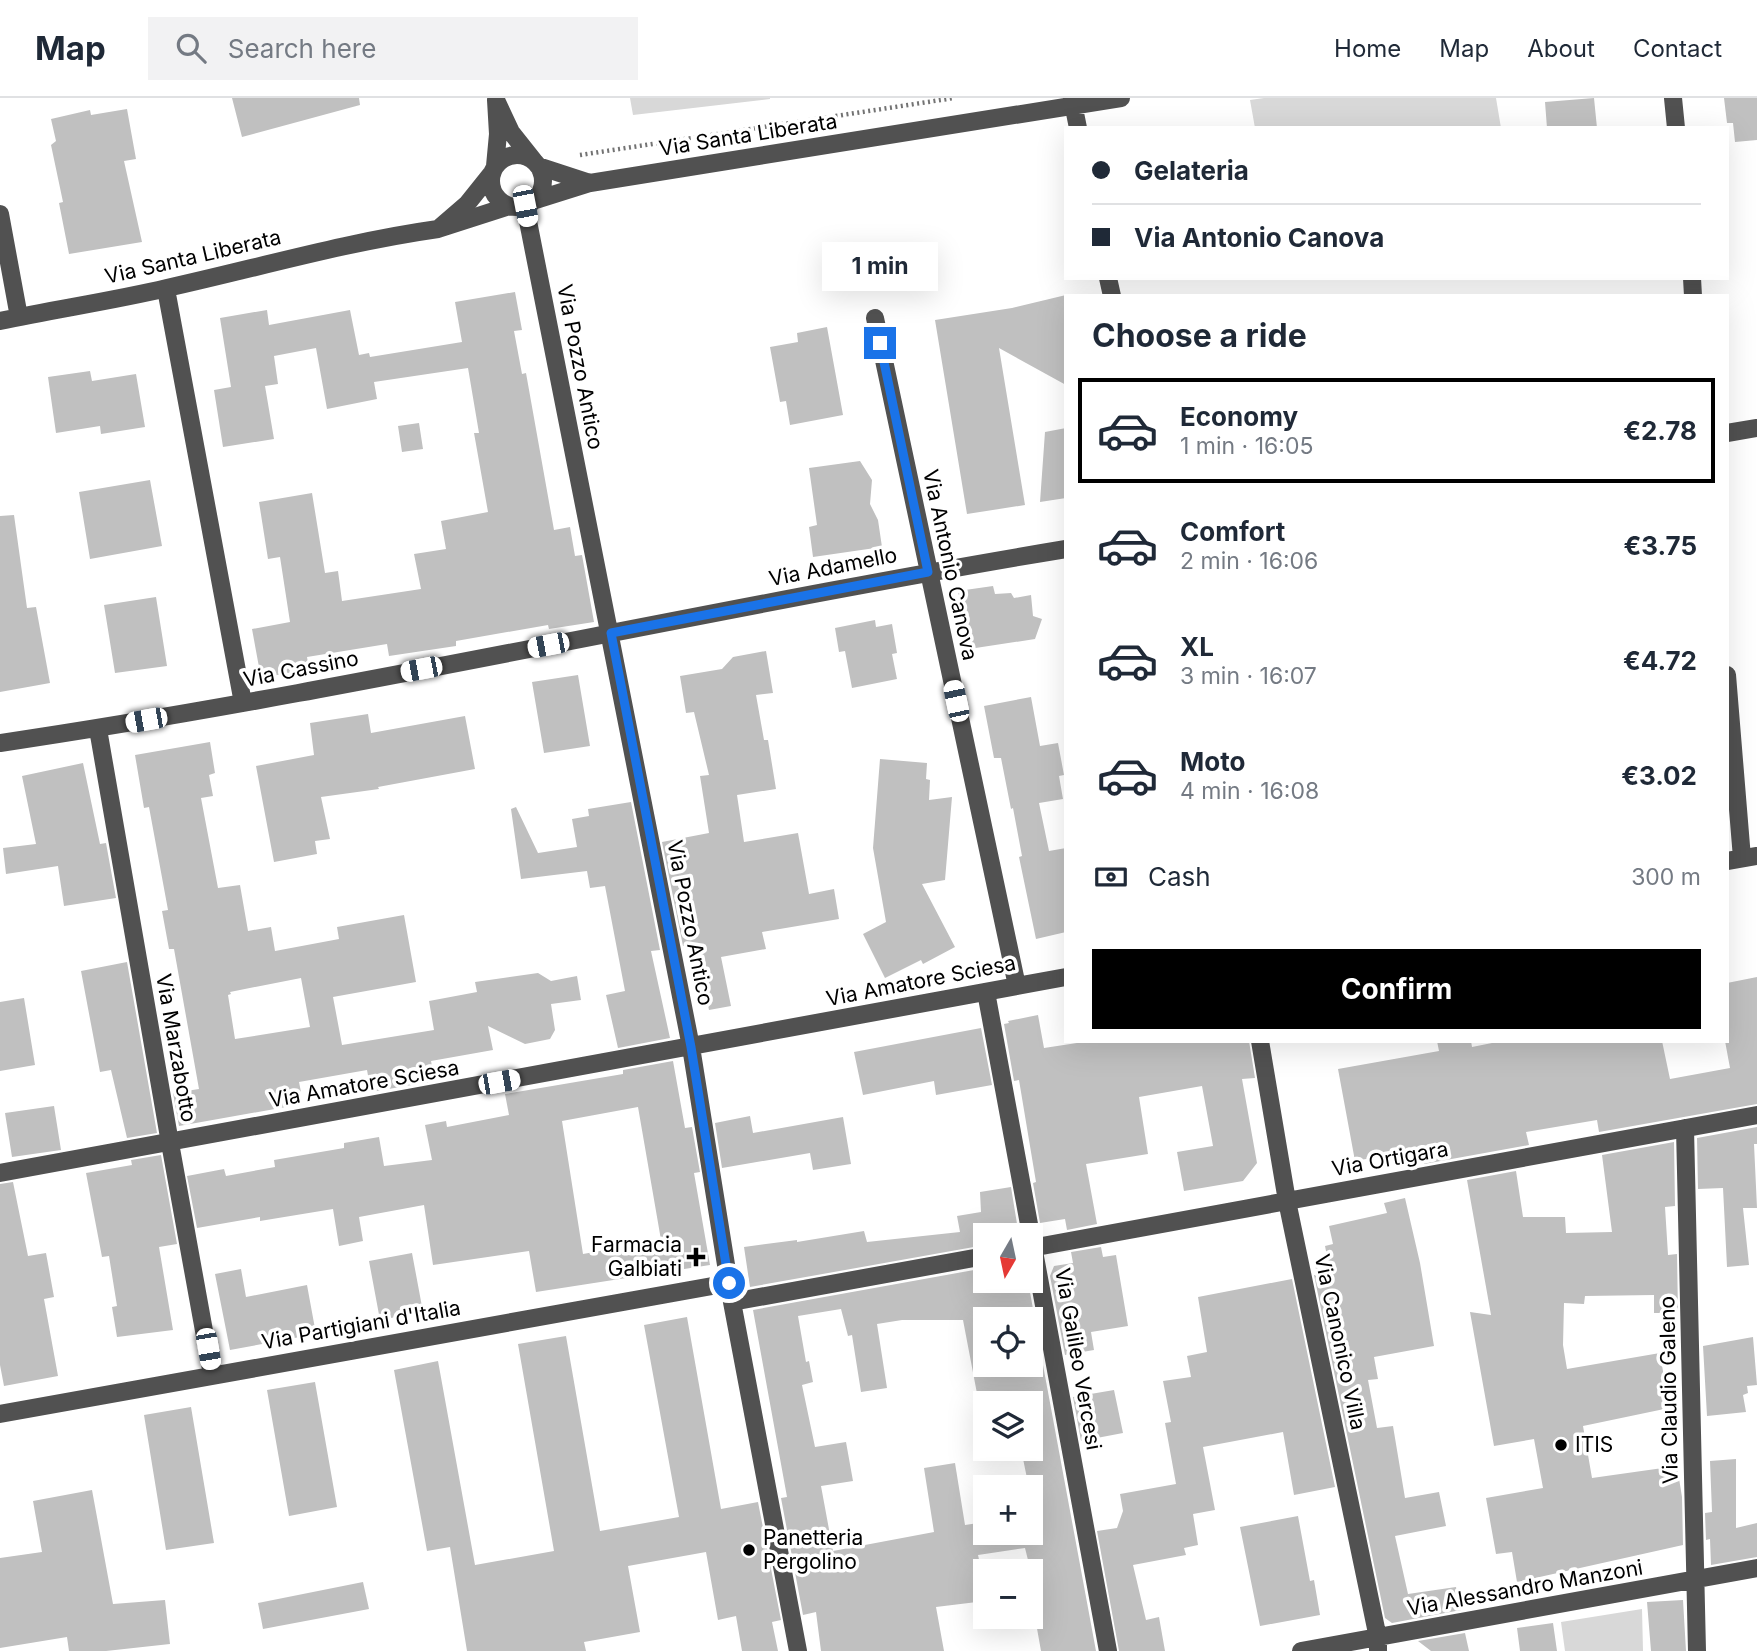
<!DOCTYPE html>
<meta charset="utf-8">
<style>
body{margin:0;font-family:Inter,sans-serif;background:#f2f2f3;color:#1f2937;height:100vh;display:flex;flex-direction:column;font-size:26px;white-space:nowrap}
*{box-sizing:border-box;margin:0}
p{font-size:23px;color:#747a83}
.icon{flex:none;width:38px;height:38px;fill:none;stroke:currentColor;stroke-width:2;stroke-linecap:round;stroke-linejoin:round}
.map{position:relative;flex:1;overflow:hidden}
.details{position:absolute;left:1064px;top:196px;width:665px;height:749px;display:flex;flex-direction:column;background:#fff;border-radius:0px;box-shadow:0 7px 28px #0002}
.details>*{flex:none}
.hud{position:absolute;left:1064px;top:28px;width:665px;height:154px;border-radius:0px;box-shadow:0 7px 28px #0002;display:grid;align-content:center;height:154px;padding:0 28px;background:#fff}
.needle{width:46px;rotate:189deg}
.buttons{position:absolute;left:973px;top:1125px;display:grid;gap:14px}
.buttons a{display:grid;place-items:center;width:70px;height:70px;border-radius:0px;background:#fff;box-shadow:0 7px 28px #0002;font-size:35px}
.end{position:absolute;width:32px;height:32px;margin:-16px;border:9px solid #1a73e8;background:#fff;box-shadow:0 0 0 4px #fff}
.from{border-radius:50%}
.bubble{position:absolute;height:49px;border-radius:0px;background:#fff;box-shadow:0 7px 28px #0002;font-size:23px;font-weight:700;line-height:49px;text-align:center}
.car{position:absolute;width:21px;height:42px;margin:-21px -10px;border-radius:9px;box-shadow:0 0 5px 2px #0007;background:linear-gradient(#fff 24%,#345 0 40%,#fff 0 76%,#345 0 86%,#fff 0)}
.hud b{display:flex;align-items:center;gap:24px;height:66px;font-size:26px}
.hud b+b{border-top:2px solid #e0e1e3}
.hud i{width:18px;height:18px;background:#1f2937}
ul{padding:0;list-style:none}
li{display:flex;align-items:center;gap:21px;height:105px;margin:0 14px 10px;padding:0 14px;border:4px solid transparent;border-radius:0px}
li div{flex:1}
li b{display:block;font-size:26px}
li em{font-style:normal;font-weight:700}
li.active{border-color:#000}
li>.icon{width:63px;height:63px;stroke-width:1.5}
h2{padding:0 28px;font-size:32px;line-height:84px}
.pay{display:flex;align-items:center;gap:18px;height:77px;padding:0 28px;font-size:26px}
.pay p{margin-inline-start:auto}
.primary-button{display:flex;gap:14px;margin-top:auto;padding:14px 28px}
.primary-button a{flex:1;height:80px;border-radius:0px;background:#000;color:#fff;font-size:28px;font-weight:700;line-height:80px;text-align:center}
header{display:flex;align-items:center;gap:42px;box-sizing:border-box;height:98px;padding:0 35px;background:#fff;border-bottom:2px solid #e0e1e3}
header strong{font-size:33px}
nav{display:flex;gap:38px;margin-inline-start:auto;font-size:24px}
.search{width:490px;height:63px;background:#f2f2f3;display:flex;align-items:center;gap:18px;box-sizing:border-box;padding:0 24px;border-radius:0px;color:#747a83;font-size:26px}
.map>svg:first-child{display:block}
.green{fill:#d8d8d8}
.building{fill:#c0c0c0;fill-rule:evenodd}
.lines{fill:none;stroke-linecap:round;stroke-linejoin:round}
.path{stroke:#737373;stroke-width:4.5;stroke-dasharray:2 3.5;stroke-linecap:butt}
.minor{stroke:#515151;stroke-width:18}
.route{stroke:#1a73e8;stroke-width:9}
.poi-dot{fill:#000;stroke:#fff;stroke-width:2.5}
.labels{text-anchor:middle;stroke-width:7;stroke-linejoin:round;paint-order:stroke}
.street-label{font-size:21px;fill:#000;stroke:#fff}
.poi-label{font-size:21px;fill:#000;stroke:#fff;text-anchor:start}
</style>
<header>
<strong>Map</strong>
<div class="search"><svg class="icon" aria-label="search" viewBox="0 0 24 24"><circle cx="10" cy="10" r="6"/><path d="M15 15l6 6"/></svg>Search here</div>
<nav><a>Home</a><a>Map</a><a>About</a><a>Contact</a></nav>
</header>
<div class="map">
<svg width="1757" height="1553" viewBox="0 0 1757 1553">
<rect width="100%" height="100%" fill="#fff"/>
<path class="green" d="M630,0H770V1L633,17Z
M1264,0H1496L1501,30H1255L1250,2Z
M1642,1511L1643,1553H1565L1561,1524Z"/>
<path class="building" d="M232,0H359L360,7L242,39Z
M1594,0L1597,30H1547L1545,4Z
M1724,0H1757V42L1735,44L1733,25H1727Z
M127,11L136,61L124,63L142,144L69,156L59,105L63,104L51,47L56,43L51,21L90,12L91,17Z
M515,194L522,232L514,233L522,276L526,275L554,432L570,429L575,458L582,457L594,524L549,531L548,527L456,543V548L389,558L387,546L307,559L309,571L261,580L252,531L290,524L280,459L268,461L259,404L312,395L325,475L338,473L342,503L421,491L414,456L446,451L441,423L488,414L474,335H479L468,270L374,284L377,301L327,311L316,250L274,258L278,286L265,288L274,341L223,349L214,292L231,289L220,220L267,212L269,227L350,212L359,257L369,255L370,259L462,244L455,204Z
M1066,197V287L999,250L1025,407L967,416L935,222L1012,210Z
M827,229L843,317L790,327L786,303L780,304L770,249L798,244L797,235Z
M90,273L92,283L136,276L145,329L101,336L100,328L56,335L48,279Z
M419,325L423,351L402,354L398,328Z
M1066,330V400L1040,404L1045,334Z
M860,363L872,382L870,406L878,422L882,449L813,459L809,429L817,427L809,370Z
M150,382L162,448L90,461L79,394Z
M14,417L27,510L36,509L50,585L0,594V418Z
M993,488L995,496L1011,495L1014,500L1031,497L1033,518L1042,521L1035,541L969,551L958,493Z
M156,499L167,568L115,575L104,507Z
M875,522L876,529L892,526L897,555L892,556L897,581L852,590L845,553L839,554L835,530Z
M766,553L773,595L756,597L764,642H768L776,691L737,697L744,744L798,735L809,796L834,791L839,821L762,834L766,851L721,859L731,908L709,912L695,845L683,848L662,744L709,735L700,678L709,677L694,614L686,615L680,578L722,571L733,559Z
M578,577L590,648L544,655L532,584Z
M1031,599L1040,648L1058,645L1064,677L1059,678L1063,701L1039,705L1049,753L1066,750V834L1036,841L1019,759L1022,758L1013,710L1011,711L1001,660H994L984,608Z
M368,616L371,635L465,618L475,671L378,689L379,691L321,699L330,741L315,743L317,756L274,764L256,668L314,657L310,625Z
M210,644L215,675L209,677L213,698L201,700L218,790L240,787L248,833L271,829L275,853L339,841L337,829L404,817L416,884L333,899L342,947L434,932L429,903L477,894L475,884L538,875L551,883L577,878L581,902L551,906L555,932L550,941L525,946L488,928L493,952L431,963L435,983L371,994L367,972L299,984L301,994L283,996L286,1009L179,1028L173,995L199,991L174,851H169L162,813L168,812L149,709L144,710L135,657ZM301,880L310,929L235,941L228,897L231,896L230,894Z
M880,661L927,665L926,681L930,682L929,702L952,699L945,782L922,786L955,849L923,866L921,862L885,880L863,836L886,824L873,750Z
M83,665L100,746L106,745L116,800L64,808L58,768L6,776L3,750L36,746L22,678Z
M631,704L660,852L651,853L670,940L618,950L606,897L625,893L605,788L590,790L587,773L521,781L511,711L516,709L538,755L577,749L572,721L589,718L588,711Z
M127,864L157,1035L127,1040L111,972L100,974L81,873Z
M1757,879V1006L1599,1034L1597,1022L1526,1034L1529,1047L1424,1066L1421,1051L1355,1063L1338,971L1439,953L1437,943H1471L1472,949L1502,943H1662L1670,981L1730,970L1725,943H1727V885Z
M24,900L35,967L0,973V904Z
M1038,917L1044,950L1090,943H1249L1255,980L1242,981L1257,1065L1243,1083L1184,1093L1177,1054L1213,1048L1202,988L1139,999L1148,1056L1086,1066L1097,1126L1067,1132L1065,1121L1040,1125L1033,1085L1036,1084L1019,982L1014,983L1004,926L1009,925L1008,923Z
M981,930L992,987L936,997L934,983L863,997L854,954Z
M673,963L685,1030L692,1029L700,1074L694,1075L710,1167L536,1194L529,1153L433,1167L424,1107L359,1119L363,1143L339,1148L333,1111L260,1123V1119L197,1130L187,1078L224,1071L226,1078L275,1069L274,1062L344,1050V1045L379,1039L384,1068L432,1062L425,1027L446,1023L447,1029L509,1017L505,996L623,976V972ZM638,1009L661,1142L583,1156L562,1023Z
M54,1008L61,1052L12,1059L5,1015Z
M750,1018L753,1035L843,1019L851,1066L813,1072L810,1055L722,1070L715,1025Z
M1757,1029V1046H1754L1757,1110H1743L1749,1167L1727,1169L1723,1090L1698,1091L1697,1040Z
M1674,1044L1675,1108L1665,1109L1668,1157L1677,1156L1678,1215H1654V1197L1585,1198L1584,1206L1564,1205L1563,1247L1567,1271L1660,1255L1669,1310L1583,1328L1592,1380L1677,1368L1682,1399L1683,1447L1517,1484L1512,1454L1496,1456L1486,1400L1543,1390L1534,1341L1494,1348L1470,1214L1491,1217L1467,1082L1516,1073L1523,1119H1565L1566,1135L1612,1134L1602,1057Z
M161,1057L177,1146L159,1149L173,1232L117,1239L112,1209L117,1208L109,1158L102,1159L86,1075L132,1067L131,1062Z
M13,1084L28,1158L46,1155L54,1199L44,1201L58,1278L4,1288L0,1267V1086Z
M1011,1089L1019,1138H985V1147L750,1189L744,1149L797,1142V1144L864,1133L867,1144L960,1134L957,1118L981,1114L980,1094Z
M1405,1100L1420,1165L1434,1248L1374,1259L1378,1281L1368,1282L1377,1330L1393,1328L1405,1400L1439,1394L1446,1428L1395,1438L1408,1496L1456,1489L1461,1512L1392,1525L1385,1520L1314,1177H1317L1315,1166L1328,1163L1325,1148L1333,1146L1329,1128L1387,1115L1384,1105Z
M1101,1149L1103,1159L1116,1157L1128,1228L1091,1234L1094,1252L1065,1257L1050,1178L1054,1168L1073,1165L1071,1154Z
M412,1155L423,1214L380,1222L369,1163Z
M985,1170V1183H1028L1042,1261L1031,1263V1222H985V1267H1043L1096,1553H1041L1033,1508L1036,1507L1031,1474L1025,1450L978,1457L985,1489V1503L936,1509L944,1553H821L816,1514L803,1517L781,1400L787,1399L753,1212ZM841,1211L848,1238L852,1237L861,1294L887,1290L877,1226L902,1222H963L979,1306H1036H1031V1351H1021L1029,1390H1031V1435H985V1424L965,1427L955,1365L924,1370L934,1434L833,1453L821,1388L853,1383L846,1344L815,1349L802,1287L813,1284L809,1263L806,1264L798,1218Z
M241,1171L246,1199L307,1187L316,1236L230,1252L215,1176Z
M1292,1181L1335,1389L1294,1397L1283,1334L1203,1349L1215,1412L1193,1416L1198,1447L1184,1450L1186,1457L1133,1467L1146,1522L1159,1519L1165,1553H1119L1097,1433L1117,1430L1123,1413L1120,1396L1176,1386L1165,1325L1171,1324L1163,1283L1191,1279L1187,1258L1207,1254L1198,1199Z
M687,1219L721,1411L758,1404L781,1522L772,1524L778,1553H742L736,1518L718,1522L706,1454L628,1468L640,1534L584,1544L586,1553H467L450,1449L427,1453L394,1272L438,1263L475,1467L554,1453L518,1246L566,1238L600,1433L679,1419L644,1227Z
M1753,1239L1757,1287L1747,1288L1748,1295L1743,1297L1746,1314L1707,1318L1703,1248Z
M315,1284L337,1409L289,1418L267,1292Z
M1114,1292L1123,1335L1081,1343L1073,1299Z
M191,1309L214,1445L166,1452L144,1317Z
M1736,1361V1430L1757,1425V1459L1711,1467L1710,1441L1706,1442L1705,1415L1712,1414L1710,1363Z
M92,1392L113,1506L165,1502L170,1546L106,1553H69L67,1539L0,1550V1460L42,1454L33,1403Z
M1298,1418L1310,1483L1314,1482L1320,1517L1260,1528L1240,1429Z
M363,1484L369,1511L263,1531L258,1505Z
M1683,1502L1686,1553H1651L1647,1504Z
M1553,1525L1557,1553H1520L1517,1530Z
M1465,1535L1469,1553H1431L1418,1543Z"/>
<g class="lines">
<path class="path" d="M580,57L954,0"/>
<path class="minor" d="M1072,0L1078,30
M1673,0L1676,30
M491 83a26 26 0 1 1 52 0a26 26 0 1 1-52 0Z
M495,68L498,36L496,2L511,34L534,63
M491,76L467,106L438,131L509,108
M590,85L1121,0
M536,102L590,85L538,68
M525,108L691,949L732,1204L798,1553
M0,116L19,219
M1108,180L1112,198
M1692,180L1693,198
M166,191L243,605
M875,220L1017,888
M0,223C56,211 112,203 167,190C257,170 346,144 438,131
M1727,335L1757,330
M1727,577L1742,760
M98,631L170,1045L212,1277
M0,645C357,592 710,510 1066,451
M1727,763L1757,758
M986,894L1108,1553
M1260,943L1287,1103L1378,1540V1553
M1685,1030L1697,1553
M0,1075L1066,879
M1031,1150L1757,1017
M732,1204L985,1158
M0,1316L729,1185
M1301,1553L1757,1470"/>
</g>
<g class="lines">
<path class="route" d="M729,1185L691,949L611,535L928,474L880,245"/>
</g>
<g class="poi-dot">
<path d="M692.5 1148.5h7v7h7v7h-7v7h-7v-7h-7v-7h7z"/>
<circle cx="1561" cy="1347" r="7"/>
<circle cx="749" cy="1452" r="7"/>
</g>
<g class="labels">
<g class="street-label">
<text transform="translate(748 37) rotate(-9)" y="7">Via Santa Liberata</text>
<text transform="translate(193 159) rotate(-13)" y="7">Via Santa Liberata</text>
<text transform="translate(580 269) rotate(79)" y="7">Via Pozzo Antico</text>
<text transform="translate(950 467) rotate(78)" y="7">Via Antonio Canova</text>
<text transform="translate(833 469) rotate(-11)" y="7">Via Adamello</text>
<text transform="translate(301 571) rotate(-11)" y="7">Via Cassino</text>
<text transform="translate(690 825) rotate(79)" y="7">Via Pozzo Antico</text>
<text transform="translate(921 883) rotate(-11)" y="7">Via Amatore Sciesa</text>
<text transform="translate(176 950) rotate(80)" y="7">Via Marzabotto</text>
<text transform="translate(364 986) rotate(-10)" y="7">Via Amatore Sciesa</text>
<text transform="translate(1390 1061) rotate(-10)" y="7">Via Ortigara</text>
<text transform="translate(361 1227) rotate(-10)" y="7">Via Partigiani d'Italia</text>
<text transform="translate(1340 1244) rotate(78)" y="7">Via Canonico Villa</text>
<text transform="translate(1078 1261) rotate(80)" y="7">Via Galileo Vercesi</text>
<text transform="translate(1669 1292) rotate(-91)" y="7">Via Claudio Galeno</text>
<text transform="translate(1525 1490) rotate(-10)" y="7">Via Alessandro Manzoni</text>
</g>
<g class="poi-label">
<text x="682" y="1154" text-anchor="end">Farmacia<tspan x="682" dy="24">Galbiati</tspan></text>
<text x="1575" y="1354">ITIS</text>
<text x="763" y="1447">Panetteria<tspan x="763" dy="24">Pergolino</tspan></text>
</g>
</g>
</svg>
<div class="buttons">
<a><svg class="needle" viewBox="-14 -14 28 28"><path d="M0-13l5 13h-10z" fill="#e53935"/><path d="M0 13l5-13h-10z" fill="#747a83"/></svg></a>
<a><svg class="icon" aria-label="locate" viewBox="0 0 24 24"><circle cx="12" cy="12" r="6"/><path d="M12 2v4M12 18v4M2 12h4M18 12h4"/></svg></a>
<a><svg class="icon" aria-label="layers" viewBox="0 0 24 24"><path d="M12 4l9 5-9 5-9-5zM3 14l9 5 9-5"/></svg></a>
<a>+</a>
<a>−</a>
</div>
<i class="end from" style="left:729px;top:1185px"></i>
<i class="end" style="left:880px;top:245px"></i>
<div class="bubble" style="left:822px;top:144px;width:116px">1 min</div>
<i class="car" style="left:525px;top:108px;rotate:169deg"></i>
<i class="car" style="left:548px;top:547px;rotate:259deg"></i>
<i class="car" style="left:421px;top:571px;rotate:259deg"></i>
<i class="car" style="left:956px;top:603px;rotate:348deg"></i>
<i class="car" style="left:146px;top:622px;rotate:260deg"></i>
<i class="car" style="left:499px;top:984px;rotate:80deg"></i>
<i class="car" style="left:208px;top:1251px;rotate:170deg"></i>
<div class="hud">
<b><i class="from"></i>Gelateria</b>
<b><i></i>Via Antonio Canova</b>
</div>
<section class="details">
<h2>Choose a ride</h2>
<ul>
<li class="active"><svg class="icon" aria-label="car" viewBox="0 0 24 24"><path d="M5 17H2v-5l4-1 3-4h7l3 4 3 1v5h-3M9 17h6M6 11h13"/><circle cx="7" cy="17" r="2"/><circle cx="17" cy="17" r="2"/></svg><div><b>Economy</b><p>1 min · 16:05</p></div><em>€2.78</em></li>
<li><svg class="icon" aria-label="car" viewBox="0 0 24 24"><path d="M5 17H2v-5l4-1 3-4h7l3 4 3 1v5h-3M9 17h6M6 11h13"/><circle cx="7" cy="17" r="2"/><circle cx="17" cy="17" r="2"/></svg><div><b>Comfort</b><p>2 min · 16:06</p></div><em>€3.75</em></li>
<li><svg class="icon" aria-label="car" viewBox="0 0 24 24"><path d="M5 17H2v-5l4-1 3-4h7l3 4 3 1v5h-3M9 17h6M6 11h13"/><circle cx="7" cy="17" r="2"/><circle cx="17" cy="17" r="2"/></svg><div><b>XL</b><p>3 min · 16:07</p></div><em>€4.72</em></li>
<li><svg class="icon" aria-label="car" viewBox="0 0 24 24"><path d="M5 17H2v-5l4-1 3-4h7l3 4 3 1v5h-3M9 17h6M6 11h13"/><circle cx="7" cy="17" r="2"/><circle cx="17" cy="17" r="2"/></svg><div><b>Moto</b><p>4 min · 16:08</p></div><em>€3.02</em></li>
</ul>
<div class="pay"><svg class="icon" aria-label="cash" viewBox="0 0 24 24"><path d="M3 7h18v10H3z"/><circle cx="12" cy="12" r="2"/></svg>Cash<p>300 m</p></div>
<div class="primary-button"><a>Confirm</a></div>
</section>
</div>
